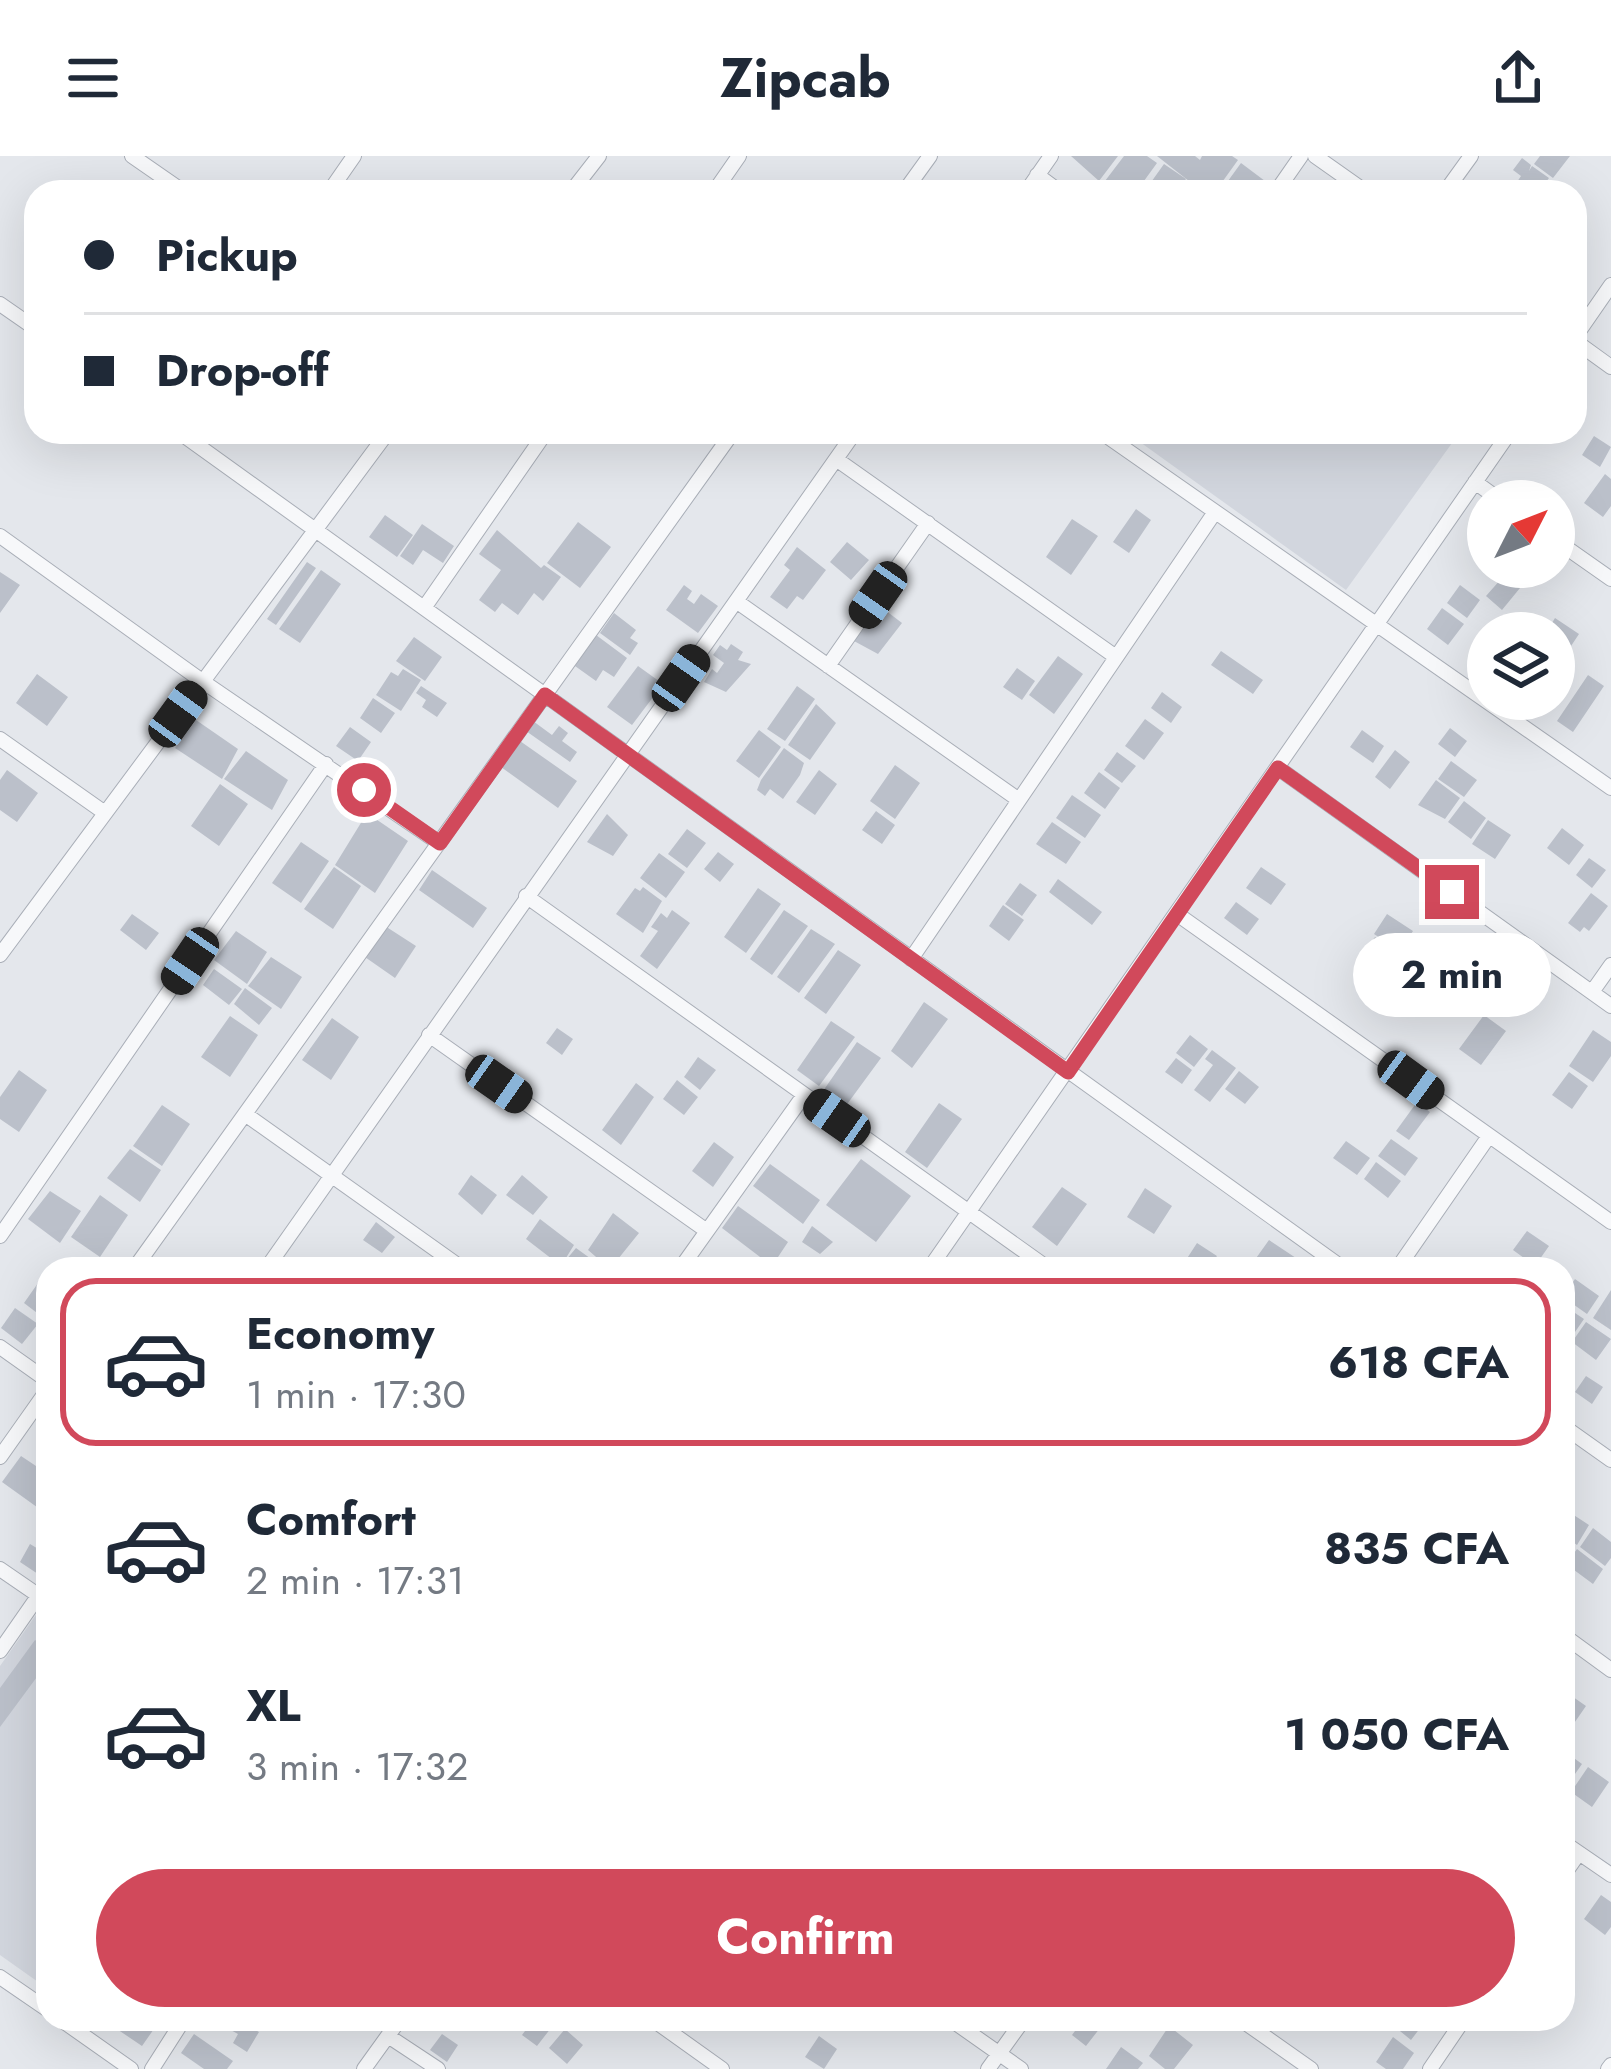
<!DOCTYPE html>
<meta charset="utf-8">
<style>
body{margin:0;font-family:Jost,sans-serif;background:#f2f2f3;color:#1f2937;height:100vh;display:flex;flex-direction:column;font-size:45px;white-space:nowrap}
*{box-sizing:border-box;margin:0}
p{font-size:39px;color:#747a83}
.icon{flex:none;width:66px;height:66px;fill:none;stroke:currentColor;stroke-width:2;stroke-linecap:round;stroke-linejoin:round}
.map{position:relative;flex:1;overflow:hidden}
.sheet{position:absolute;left:36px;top:1101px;width:1539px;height:774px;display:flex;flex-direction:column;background:#fff;border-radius:36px;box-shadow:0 12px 48px #0002}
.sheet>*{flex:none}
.top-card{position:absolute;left:24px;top:24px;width:1563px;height:264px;border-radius:36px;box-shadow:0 12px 48px #0002;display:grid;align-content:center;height:264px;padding:0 60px;background:#fff}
.needle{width:78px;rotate:48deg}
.controls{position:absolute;left:1467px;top:324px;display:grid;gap:24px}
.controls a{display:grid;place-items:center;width:108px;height:108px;border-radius:50%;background:#fff;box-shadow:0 12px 48px #0002;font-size:60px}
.end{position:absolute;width:54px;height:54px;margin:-27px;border:15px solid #d1495b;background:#fff;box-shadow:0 0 0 6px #fff}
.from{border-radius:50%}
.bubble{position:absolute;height:84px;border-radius:42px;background:#fff;box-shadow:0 12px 48px #0002;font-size:39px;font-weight:700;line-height:84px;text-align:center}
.car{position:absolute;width:36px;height:72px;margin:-36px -18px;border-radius:15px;box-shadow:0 0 9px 3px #0007;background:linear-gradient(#222 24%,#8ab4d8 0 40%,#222 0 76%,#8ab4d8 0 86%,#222 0)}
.top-card b{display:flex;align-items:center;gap:42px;height:114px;font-size:45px}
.top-card b+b{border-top:3px solid #e0e1e3}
.top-card i{width:30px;height:30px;background:#1f2937}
ul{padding:21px 0 0;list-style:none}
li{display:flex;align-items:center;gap:36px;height:168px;margin:0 24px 18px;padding:0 36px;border:6px solid transparent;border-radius:36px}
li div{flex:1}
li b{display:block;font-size:45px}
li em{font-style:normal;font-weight:700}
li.active{border-color:#d1495b}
li>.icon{width:108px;height:108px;stroke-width:1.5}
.cta{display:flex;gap:24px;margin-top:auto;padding:24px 60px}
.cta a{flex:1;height:138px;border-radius:72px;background:#d1495b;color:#fff;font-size:48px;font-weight:700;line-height:138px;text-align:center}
header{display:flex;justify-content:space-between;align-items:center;height:156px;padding:0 60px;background:#fff;font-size:54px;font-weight:700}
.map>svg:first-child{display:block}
.built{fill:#d2d6de}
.building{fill:#bbc0ca}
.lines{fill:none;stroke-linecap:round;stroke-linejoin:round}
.minor-casing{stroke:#a9aeb7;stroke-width:16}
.minor{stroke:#f7f8fa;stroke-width:14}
.route{stroke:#d1495b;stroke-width:15}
</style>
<header><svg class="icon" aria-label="menu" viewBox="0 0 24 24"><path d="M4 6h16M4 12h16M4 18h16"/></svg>Zipcab<svg class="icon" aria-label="share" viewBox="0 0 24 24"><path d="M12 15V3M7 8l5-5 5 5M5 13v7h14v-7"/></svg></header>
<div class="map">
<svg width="1611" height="1913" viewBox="0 0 1611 1913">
<rect width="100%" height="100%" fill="#e4e7ec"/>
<path class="built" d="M1126,276H1460L1346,434Z
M38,1456L48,1463V1833L0,1799V1510Z"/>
<path class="building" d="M1071,0H1118L1099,25Z
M1124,0H1147L1157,7L1136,36H1120L1105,25Z
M1157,0H1195L1200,4L1202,0H1232L1238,4L1215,36H1203Z
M1540,0H1570L1553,22L1534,8Z
M1522,2L1531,9L1529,15L1532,10L1549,22L1539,36H1524L1515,29L1521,20L1513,14Z
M1241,7L1265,25L1257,36H1220Z
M1164,8L1186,23L1176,36H1144Z
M1594,280L1611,291L1600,311L1582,299Z
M1605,318L1611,323V350L1603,361L1584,347Z
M1136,353L1151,364L1129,397L1113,386Z
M385,359L413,379L397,401L369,381Z
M1072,363L1098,380L1071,419L1046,401Z
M578,366L611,391L580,432L547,407Z
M422,368L454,390L443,407L423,394L413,409L400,400Z
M497,374L541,412L544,409L561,421L543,445L534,437L518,459L502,447L495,456L479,444L501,414L479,398Z
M847,386L869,404L851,424L830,406Z
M797,391L826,414L803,444L797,440L787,453L770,441L790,414L784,409Z
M307,406L316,412L276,469L267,463Z
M321,414L341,428L300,487L279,473Z
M0,416L20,429L0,457Z
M1501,423L1520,432L1502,454L1486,440Z
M684,429L692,435L687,443L694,448L701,438L718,450L698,477L666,454Z
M1460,429L1480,444L1467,462L1447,447Z
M881,451L902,467L878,498L854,485Z
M1442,452L1464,468L1448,489L1427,473Z
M614,457L636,474L630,482L638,487L630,499L600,477Z
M1555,462L1579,478L1567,496L1554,485V477H1546Z
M596,479L627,502L614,521L603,514L596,525L575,510Z
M414,481L442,501L425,525L396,505Z
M731,488L743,496L738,504L751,508L726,536L704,526L712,513L717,517L724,507L713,499L720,489L727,494Z
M1221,495L1263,524L1253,538L1211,509Z
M1058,500L1083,518L1054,558L1029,539Z
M638,510L663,528L632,569L607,551Z
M1017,512L1035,525L1022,544L1003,531Z
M403,513L421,524L401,555L376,539L391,516L398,520Z
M37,518L68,541L47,570L16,547Z
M1588,519L1604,530L1573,576L1557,565Z
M421,530L447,547L437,561L422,551L426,544L416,537Z
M797,530L815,543L785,585L767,573Z
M1162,536L1182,551L1171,567L1151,552Z
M373,542L395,557L381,577L360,562Z
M816,548L836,567L810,604L788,589Z
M1145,563L1164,577L1144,604L1125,590Z
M196,564L238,593L222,623L175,592Z
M533,565L552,579L559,570L568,577L562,585L577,596L570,606L526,575Z
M350,571L371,586L358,605L336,590Z
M1450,572L1467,585L1455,601L1438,588Z
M759,574L781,591L759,622L736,605Z
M1362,574L1384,590L1373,607L1350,591Z
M520,585L577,625L558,652L501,611Z
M784,592L804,607L800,619L783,643L770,633L765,640L757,634L761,624Z
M1395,594L1410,606L1390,633L1375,621Z
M246,595L288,624L272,654L224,623Z
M1117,596L1136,610L1122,627L1104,614Z
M1451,605L1477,624L1464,641L1438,623Z
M895,609L920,627L895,663L870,645Z
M7,614L38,637L17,666L0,654V624Z
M819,614L837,628L815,659L796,646Z
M1099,616L1120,632L1105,653L1084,637Z
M1436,624L1460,642L1445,663L1418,649Z
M220,628L248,648L219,690L191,670Z
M1072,639L1101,659L1085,682L1056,662Z
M1464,645L1486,662L1471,683L1448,666Z
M876,655L895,669L882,688L862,674Z
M367,657L408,685L375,737L335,709Z
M607,658L628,679L613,700L587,686Z
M1488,664L1511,679L1495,703L1472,688Z
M1052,666L1081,686L1066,708L1036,688Z
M1562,672L1584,689L1569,709L1547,692Z
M687,673L706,687L687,712L668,698Z
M301,686L329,705L301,747L272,727Z
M718,696L734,708L720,726L704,713Z
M659,697L685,716L666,742L640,722Z
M1589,702L1606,714L1592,732L1576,719Z
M334,711L361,730L333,773L304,753Z
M1261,711L1286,728L1271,749L1246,732Z
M432,714L487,752L473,772L419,734Z
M1058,723L1102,756L1092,769L1049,736Z
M1020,727L1037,739L1022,760L1005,748Z
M643,731L662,745L643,777L616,758L635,732L640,735Z
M758,732L781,748L746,797L724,781Z
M1591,737L1608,750L1589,775L1584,771L1580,776L1568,767Z
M1236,746L1259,763L1247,779L1224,762Z
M1003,749L1024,764L1009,785L989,770Z
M672,754L690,767L657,813L640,800L658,775L651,771L661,757L667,762Z
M784,754L808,770L772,819L750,803Z
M132,758L159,777L146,794L120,774Z
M1387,758L1413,775L1400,795L1374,778Z
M385,770L416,790L395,822L362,799Z
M811,773L835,788L799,837L777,821Z
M236,775L267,796L247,828L214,804Z
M1416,777L1442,795L1429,814L1403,796Z
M1375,781L1400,799L1387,815L1363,797Z
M838,794L861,809L826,858L804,842Z
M271,801L302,821L281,853L248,830Z
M214,813L242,833L229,849L203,829Z
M245,832L272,852L259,869L234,848Z
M924,846L948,863L912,912L891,895Z
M1484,859L1506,875L1481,909L1459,893Z
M230,860L258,879L230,921L201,901Z
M332,862L359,881L331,924L302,904Z
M831,865L855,881L819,930L797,914Z
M557,872L573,883L562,899L546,887Z
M1593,874L1611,886V900L1593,926L1569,910Z
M1190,879L1208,893L1194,911L1176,897Z
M857,886L881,902L845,951L823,935Z
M1212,894L1236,912L1210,946L1194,934L1213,909L1205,903Z
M698,901L716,914L700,934L684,921Z
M1176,902L1192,914L1182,928L1165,916Z
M19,914L47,934L19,976L0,963V941Z
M1239,915L1259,931L1245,948L1225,933Z
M1569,916L1588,930L1572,953L1552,939Z
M677,924L698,941L684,959L663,943Z
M636,927L654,941L621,989L602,974Z
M1417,946L1430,956L1409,984L1396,975Z
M939,947L962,963L927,1012L905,996Z
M162,949L190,968L162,1010L133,990Z
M1391,983L1418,1002L1405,1020L1378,1000Z
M1346,985L1370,1002L1357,1019L1333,1002Z
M714,986L734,1001L713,1031L692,1015Z
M130,993L161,1014L140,1046L107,1022Z
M861,1003L911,1040L876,1086L826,1049Z
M1376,1006L1401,1025L1388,1042L1364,1023Z
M770,1008L820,1044L803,1068L753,1030Z
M471,1019L497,1039L482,1059L458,1038Z
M522,1019L548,1041L533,1059L506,1039Z
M1062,1031L1087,1048L1057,1090L1032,1071Z
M1145,1032L1172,1050L1154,1078L1127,1061Z
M50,1035L81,1055L60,1087L28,1063Z
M100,1039L128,1059L100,1101L71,1081Z
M738,1050L788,1086L772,1110L722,1072Z
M613,1057L639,1077L610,1113L588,1094Z
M540,1063L574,1089L561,1110L526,1083Z
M376,1066L395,1081L382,1097L363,1084Z
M812,1070L833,1086L820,1098L802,1086Z
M1527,1075L1549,1090L1535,1110L1513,1094Z
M1269,1084L1299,1104L1293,1113H1265L1254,1105Z
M1197,1087L1217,1100L1208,1113H1192L1184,1107Z
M576,1092L605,1113L561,1110Z
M1575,1123L1599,1140L1587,1158L1563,1141Z
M38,1127L48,1135L45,1163L24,1147Z
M1611,1134V1174L1593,1162Z
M1563,1149L1584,1163L1566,1189L1563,1187Z
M15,1152L38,1168L22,1188L1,1172Z
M1586,1166L1611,1183L1596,1204L1572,1186Z
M1586,1220L1603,1231L1592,1248L1575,1236Z
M21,1300L48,1318V1359L2,1326Z
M1563,1352L1589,1369L1577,1389L1563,1379Z
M1593,1372L1611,1386V1402L1605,1410L1580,1391Z
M30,1388L40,1394L38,1400L46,1406L38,1418L20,1406Z
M1577,1393L1603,1413L1593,1428L1566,1408Z
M35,1484L48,1493V1506L0,1571V1532Z
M1566,1536L1586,1550L1568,1576L1563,1573Z
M1563,1594L1582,1608L1563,1635Z
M1588,1611L1609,1626L1592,1651L1571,1636Z
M1601,1739L1611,1746V1771L1605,1779L1584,1763Z
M102,1863H145L156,1870L142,1890Z
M236,1863L259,1876L247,1896L233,1887L238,1878L227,1872Z
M534,1863H558L537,1890L522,1879Z
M1084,1863L1100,1872L1086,1890L1072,1879Z
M1403,1863H1427L1411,1884L1395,1871Z
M1169,1870L1193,1889L1174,1913H1165L1149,1900Z
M565,1873L583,1889L567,1908L549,1892Z
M194,1878L233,1905L227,1913H204L181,1897Z
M442,1878L458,1889L447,1906L430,1894Z
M819,1880L837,1893L824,1913L805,1901Z
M1393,1881L1414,1897L1403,1913H1386L1376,1906Z
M1121,1891L1143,1907L1138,1913H1106Z"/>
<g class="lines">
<defs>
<path id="minor" d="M132,0L184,36
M1315,0L1366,36
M1037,19L1060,36
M329,36L354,0
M571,36L599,0
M714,36L739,0
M904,36L930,0
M1026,36L1051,0
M1276,36L1301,0
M1445,36L1471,0
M0,148L36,173
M1575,181L1611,129
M1575,185L1611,211
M179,276L1344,1113
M1101,276L1611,632
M836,303L1116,501
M1475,326L1501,345
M0,380L202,525L439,687
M1554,383L1611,423
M736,445L1019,644
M424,452L546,276
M828,510L928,367
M0,583L105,657
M1278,612L1611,850
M526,740L1049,1113
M1177,758L1611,1066
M0,799L388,276
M911,803L1215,356
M1592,836L1611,809
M429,879L707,1075
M245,958L463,1113
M0,1080L326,608
M134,1113L733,276
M266,1113L855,276
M680,1113L804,939
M929,1113L1510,276
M1397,1113L1489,980
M0,1191L48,1225
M1563,1270L1611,1304
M0,1301L48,1233
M0,1413L48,1446
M1563,1479L1611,1514
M0,1495L48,1426
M1563,1686L1611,1719
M1563,1720L1579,1697
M0,1821L48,1854
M60,1863L131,1913
M652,1863L722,1913
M950,1863L1021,1913
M1240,1863L1311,1913
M388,1880L438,1913
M152,1913L184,1863
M364,1913L400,1863
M988,1913L1024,1863
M1430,1913L1464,1863
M1608,1913L1611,1909"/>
</defs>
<use href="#minor" class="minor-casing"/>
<use href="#minor" class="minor"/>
</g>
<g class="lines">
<path class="route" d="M364,634L440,687L545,539L1068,916L1278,612L1452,736"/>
</g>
</svg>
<div class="controls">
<a><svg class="needle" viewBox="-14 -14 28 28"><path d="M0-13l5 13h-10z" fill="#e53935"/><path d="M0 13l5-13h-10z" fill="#747a83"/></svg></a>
<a><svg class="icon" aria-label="layers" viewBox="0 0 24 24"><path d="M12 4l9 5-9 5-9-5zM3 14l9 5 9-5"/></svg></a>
</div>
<i class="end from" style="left:364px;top:634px"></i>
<i class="end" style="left:1452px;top:736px"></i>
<div class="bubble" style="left:1353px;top:777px;width:198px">2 min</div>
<i class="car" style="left:878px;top:439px;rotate:215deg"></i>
<i class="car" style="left:681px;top:522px;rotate:35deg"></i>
<i class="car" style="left:178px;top:558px;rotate:36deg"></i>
<i class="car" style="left:190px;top:805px;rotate:214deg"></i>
<i class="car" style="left:1411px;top:924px;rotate:126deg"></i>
<i class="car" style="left:499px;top:928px;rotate:125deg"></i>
<i class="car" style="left:837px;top:962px;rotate:305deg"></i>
<div class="top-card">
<b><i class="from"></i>Pickup</b>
<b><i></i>Drop-off</b>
</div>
<section class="sheet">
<ul>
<li class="active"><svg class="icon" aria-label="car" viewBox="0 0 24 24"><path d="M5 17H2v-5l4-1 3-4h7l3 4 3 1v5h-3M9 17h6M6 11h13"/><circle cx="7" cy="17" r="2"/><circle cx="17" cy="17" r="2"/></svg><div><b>Economy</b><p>1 min · 17:30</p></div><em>618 CFA</em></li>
<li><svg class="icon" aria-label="car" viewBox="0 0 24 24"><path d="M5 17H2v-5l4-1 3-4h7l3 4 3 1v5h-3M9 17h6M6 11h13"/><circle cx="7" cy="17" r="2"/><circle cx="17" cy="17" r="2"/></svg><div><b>Comfort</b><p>2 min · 17:31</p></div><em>835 CFA</em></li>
<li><svg class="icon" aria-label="car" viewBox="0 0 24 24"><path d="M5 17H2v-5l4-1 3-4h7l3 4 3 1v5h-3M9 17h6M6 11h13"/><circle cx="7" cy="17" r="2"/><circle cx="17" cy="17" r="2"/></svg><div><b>XL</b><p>3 min · 17:32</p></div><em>1 050 CFA</em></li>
</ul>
<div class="cta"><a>Confirm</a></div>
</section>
</div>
